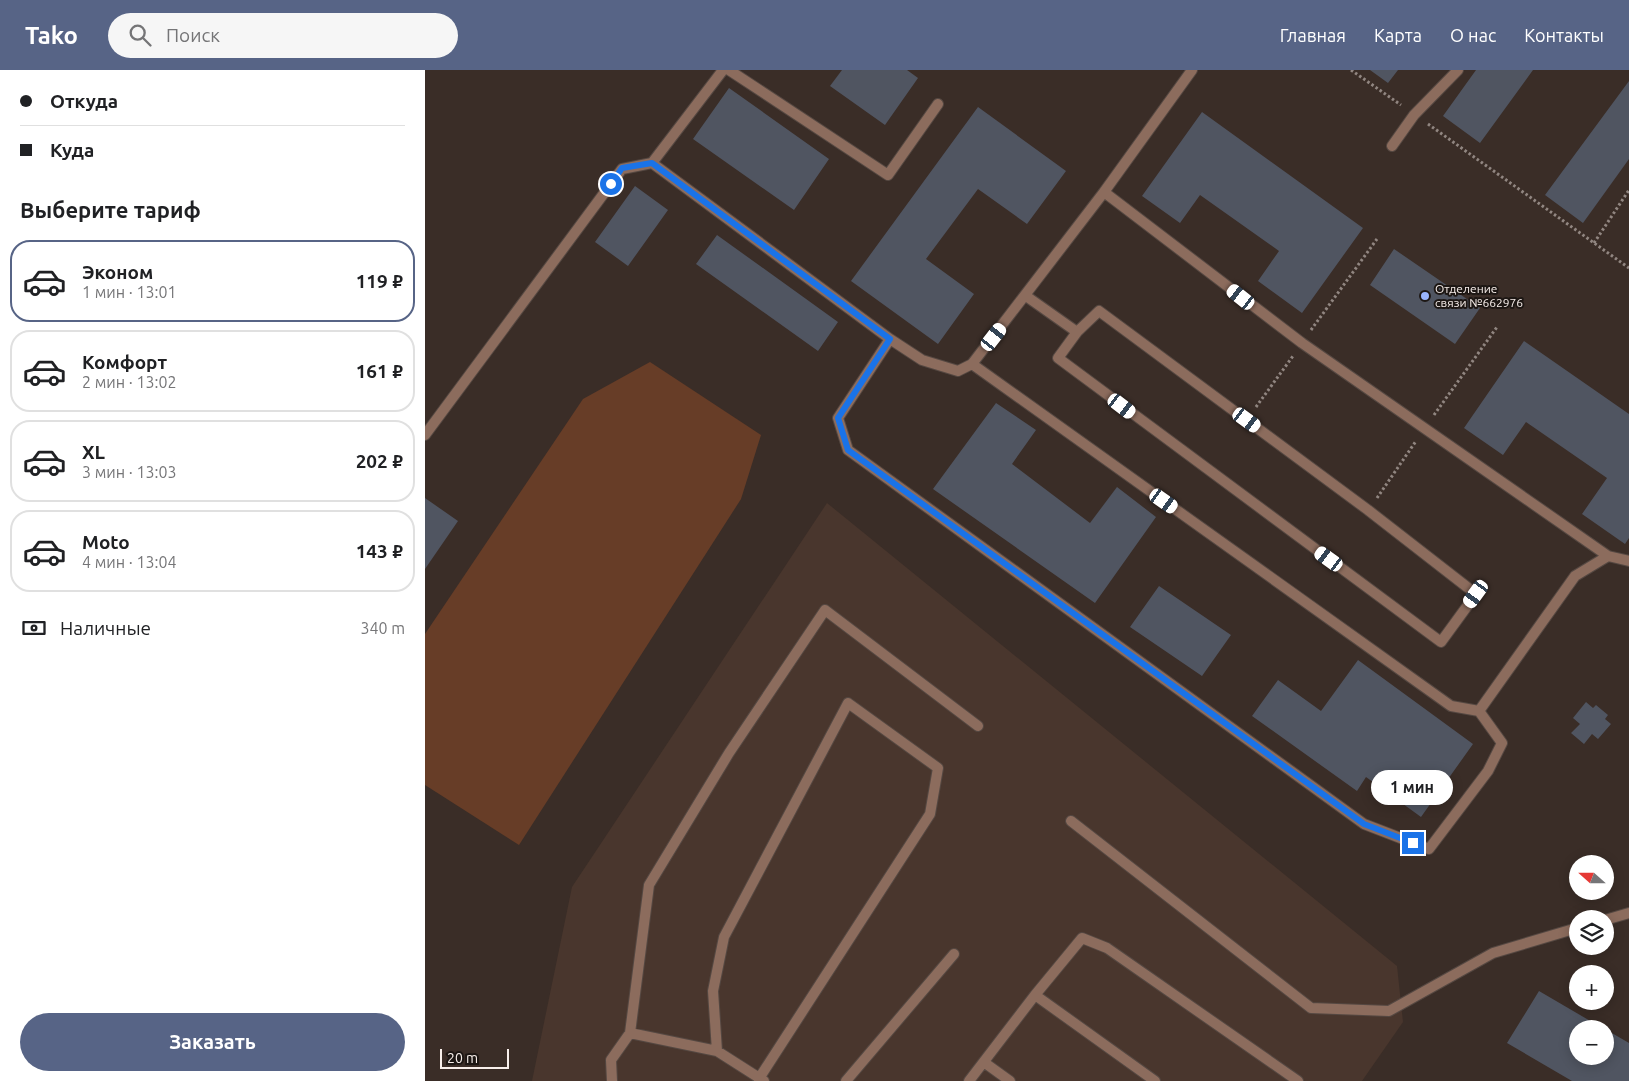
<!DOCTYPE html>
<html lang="ru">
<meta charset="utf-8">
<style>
body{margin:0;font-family:Ubuntu,sans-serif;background:#f6f6f6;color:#202124;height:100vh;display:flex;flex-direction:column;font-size:19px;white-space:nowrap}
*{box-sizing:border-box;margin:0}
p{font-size:16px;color:#757577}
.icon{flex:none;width:28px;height:28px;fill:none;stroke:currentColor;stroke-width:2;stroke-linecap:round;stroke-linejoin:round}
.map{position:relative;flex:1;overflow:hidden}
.details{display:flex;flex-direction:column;background:#fff;width:425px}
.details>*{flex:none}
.hud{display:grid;align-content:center;height:110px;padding:0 20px;background:#fff}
.needle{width:32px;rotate:291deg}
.controls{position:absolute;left:1144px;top:785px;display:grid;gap:10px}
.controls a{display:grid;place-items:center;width:45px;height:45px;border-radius:50%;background:#fff;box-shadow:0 2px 12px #0003;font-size:25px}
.scale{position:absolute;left:15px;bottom:12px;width:69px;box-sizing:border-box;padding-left:5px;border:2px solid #f8efeb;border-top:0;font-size:14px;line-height:18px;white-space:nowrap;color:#f8efeb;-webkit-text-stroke:4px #1d1714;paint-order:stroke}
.end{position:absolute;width:22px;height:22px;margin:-11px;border:6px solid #1a73e8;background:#fff;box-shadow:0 0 0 2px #fff}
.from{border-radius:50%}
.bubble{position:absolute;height:35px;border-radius:18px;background:#fff;box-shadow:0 2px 12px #0003;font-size:16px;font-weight:700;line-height:35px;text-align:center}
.car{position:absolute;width:15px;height:30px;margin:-15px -8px;border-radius:6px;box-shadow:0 0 4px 1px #0007;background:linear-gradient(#fff 24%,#345 0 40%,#fff 0 76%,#345 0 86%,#fff 0)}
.hud b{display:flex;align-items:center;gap:18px;height:48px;font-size:19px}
.hud b+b{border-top:1px solid #e0e0e0}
.hud i{width:12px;height:12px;background:#202124}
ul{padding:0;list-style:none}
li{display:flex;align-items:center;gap:15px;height:82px;margin:0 10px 8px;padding:0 10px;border:2px solid #e0e0e0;border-radius:20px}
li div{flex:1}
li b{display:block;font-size:19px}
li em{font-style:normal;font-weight:700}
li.on{border-color:#576486}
li>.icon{width:45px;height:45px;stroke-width:1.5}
h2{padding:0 20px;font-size:22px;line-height:60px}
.pay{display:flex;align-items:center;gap:12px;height:55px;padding:0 20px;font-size:19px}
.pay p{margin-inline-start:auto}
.cta{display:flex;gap:10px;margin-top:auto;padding:10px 20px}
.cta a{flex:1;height:58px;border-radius:30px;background:#576486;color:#fff;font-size:20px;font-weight:700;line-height:58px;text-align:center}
header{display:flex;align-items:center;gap:30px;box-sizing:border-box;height:70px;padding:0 25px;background:#576486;color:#fff}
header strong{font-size:24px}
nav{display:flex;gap:28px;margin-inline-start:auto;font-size:18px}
.search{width:350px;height:45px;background:#f6f6f6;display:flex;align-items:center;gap:12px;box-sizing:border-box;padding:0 18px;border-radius:28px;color:#757577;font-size:19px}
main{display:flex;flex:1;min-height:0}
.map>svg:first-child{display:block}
.built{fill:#49362d}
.green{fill:#673d27}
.building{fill:#505561}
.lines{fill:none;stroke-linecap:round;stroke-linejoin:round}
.lane-casing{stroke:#554842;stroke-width:12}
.path{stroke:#918681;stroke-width:3;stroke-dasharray:2.5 2.5;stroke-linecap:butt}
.lane{stroke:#8c6c5d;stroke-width:10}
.route{stroke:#1a73e8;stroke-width:6}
.poi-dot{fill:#9ab5fd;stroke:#1d1714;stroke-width:2}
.labels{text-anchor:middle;stroke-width:4;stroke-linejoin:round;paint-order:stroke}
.poi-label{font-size:12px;fill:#f8efeb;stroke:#1d1714;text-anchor:start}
</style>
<header>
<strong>Tako</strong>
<div class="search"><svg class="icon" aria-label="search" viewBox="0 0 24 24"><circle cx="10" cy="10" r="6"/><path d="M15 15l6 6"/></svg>Поиск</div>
<nav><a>Главная</a><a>Карта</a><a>О нас</a><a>Контакты</a></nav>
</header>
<main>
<section class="details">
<div class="hud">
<b><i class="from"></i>Откуда</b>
<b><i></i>Куда</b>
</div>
<h2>Выберите тариф</h2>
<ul>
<li class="on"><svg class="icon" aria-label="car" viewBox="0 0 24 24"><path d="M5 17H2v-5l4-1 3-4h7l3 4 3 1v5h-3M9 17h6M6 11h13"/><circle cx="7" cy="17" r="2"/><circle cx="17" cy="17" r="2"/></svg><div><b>Эконом</b><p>1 мин · 13:01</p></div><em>119 ₽</em></li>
<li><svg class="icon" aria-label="car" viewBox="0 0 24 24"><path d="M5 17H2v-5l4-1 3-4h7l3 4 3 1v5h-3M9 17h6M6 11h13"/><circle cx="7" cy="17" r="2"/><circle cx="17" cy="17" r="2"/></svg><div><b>Комфорт</b><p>2 мин · 13:02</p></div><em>161 ₽</em></li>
<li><svg class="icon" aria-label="car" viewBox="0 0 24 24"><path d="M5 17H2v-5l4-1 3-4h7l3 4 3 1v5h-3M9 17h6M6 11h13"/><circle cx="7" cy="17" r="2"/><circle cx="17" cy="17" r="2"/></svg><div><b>XL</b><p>3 мин · 13:03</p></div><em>202 ₽</em></li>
<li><svg class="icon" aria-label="car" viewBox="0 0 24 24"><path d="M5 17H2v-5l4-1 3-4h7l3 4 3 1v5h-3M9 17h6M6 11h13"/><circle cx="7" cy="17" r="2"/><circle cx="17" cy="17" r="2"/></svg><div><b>Moto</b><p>4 мин · 13:04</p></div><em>143 ₽</em></li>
</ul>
<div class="pay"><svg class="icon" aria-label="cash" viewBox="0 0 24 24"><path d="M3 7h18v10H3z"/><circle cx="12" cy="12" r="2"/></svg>Наличные<p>340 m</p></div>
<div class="cta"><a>Заказать</a></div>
</section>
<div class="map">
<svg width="1204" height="1011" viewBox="0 0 1204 1011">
<rect width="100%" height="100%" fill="#3a2d27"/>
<path class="built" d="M402,433L972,896L978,952L937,1011H107L147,817Z"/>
<path class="green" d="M225,292L336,365L316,429L94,775L0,715V564L158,329Z"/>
<path class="building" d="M417,0H482L493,8L460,55L405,16Z
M945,0H973L963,13Z
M1051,0H1108L1055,73L1018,46Z
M1204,11V89L1158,153L1120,125Z
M304,18L404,89L369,140L268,69Z
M553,37L641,101L602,154L553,119L501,189L549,224L513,274L426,211Z
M777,42L938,158L877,243L833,211L854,181L775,125L755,153L717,126Z
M210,116L243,140L203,196L170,172Z
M292,165L413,252L393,281L271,194Z
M969,179L1055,238L1030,274L945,215Z
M1099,271L1204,344V468L1200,474L1157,444L1182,408L1101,352L1078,385L1039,358Z
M571,333L611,360L587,394L665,453L692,417L731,447L670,533L508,419Z
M0,428L33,451L0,499Z
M734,516L806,565L777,606L705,557Z
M933,590L1048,674L996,747L941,707L932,721L827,646L853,610L896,641Z
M1161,632L1168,638L1171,635L1183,645L1180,649L1186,654L1173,669L1167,664L1159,674L1146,663L1155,654L1148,648Z
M1114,921L1179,959H1152V986H1180V959L1204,973V1011H1147L1082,973Z"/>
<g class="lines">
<defs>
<path id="lane" d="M304,0L463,105L513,34
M967,76L989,45L1033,0
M227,93L298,0
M679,122L877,273L1183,486
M601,226L652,262L674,241L943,440L1051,524L1016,572L633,288L652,262
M465,269L413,348L423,380L939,754L1004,779L1063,701L1077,673L1054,641
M547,294L1026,636L1054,641L1150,506L1183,486L1204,491
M0,365L197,99L227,93L465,269L497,290L533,301L547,294L679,122L767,0
M646,751L886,938L964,941L1068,883L1152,858
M1180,850L1204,843
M610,925L730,1011
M292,981L288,921L299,867L423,633L513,698L505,744L335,1007L334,1011
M560,993L585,1011
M187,1011L186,990L205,963
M339,1011L292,981L205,963L224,815L304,683L400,540L553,656
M421,1011L529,884
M544,1011L610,925L657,868L682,878L873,1011"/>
</defs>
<use href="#lane" class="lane-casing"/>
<path class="path" d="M926,0L976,35
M1003,54L1204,198
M1169,173L1204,120
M886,260L952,169
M831,337L868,286
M1009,345L1072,257
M952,428L991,371"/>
<use href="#lane" class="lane"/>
</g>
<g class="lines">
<path class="route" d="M186,114L197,98L227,93L465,269L413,348L423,380L939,754L988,773"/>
</g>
<circle class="poi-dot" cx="1000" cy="226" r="5"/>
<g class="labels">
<g class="poi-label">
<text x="1010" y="223">Отделение<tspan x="1010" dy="14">связи №662976</tspan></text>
</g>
</g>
</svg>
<div class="controls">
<a><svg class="needle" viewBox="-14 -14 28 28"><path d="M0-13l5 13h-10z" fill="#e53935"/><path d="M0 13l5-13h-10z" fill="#757577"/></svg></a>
<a><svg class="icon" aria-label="layers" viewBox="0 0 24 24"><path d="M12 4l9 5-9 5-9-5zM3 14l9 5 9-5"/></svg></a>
<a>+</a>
<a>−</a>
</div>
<div class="scale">20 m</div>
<i class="end from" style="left:186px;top:114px"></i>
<i class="end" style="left:988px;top:773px"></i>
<div class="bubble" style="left:946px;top:700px;width:82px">1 мин</div>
<i class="car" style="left:816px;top:227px;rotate:308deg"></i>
<i class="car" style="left:569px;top:267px;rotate:38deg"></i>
<i class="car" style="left:697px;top:336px;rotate:127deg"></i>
<i class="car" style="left:822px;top:350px;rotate:126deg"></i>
<i class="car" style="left:739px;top:431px;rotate:125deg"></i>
<i class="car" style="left:904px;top:489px;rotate:306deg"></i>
<i class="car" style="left:1051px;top:524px;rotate:216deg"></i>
</div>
</main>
